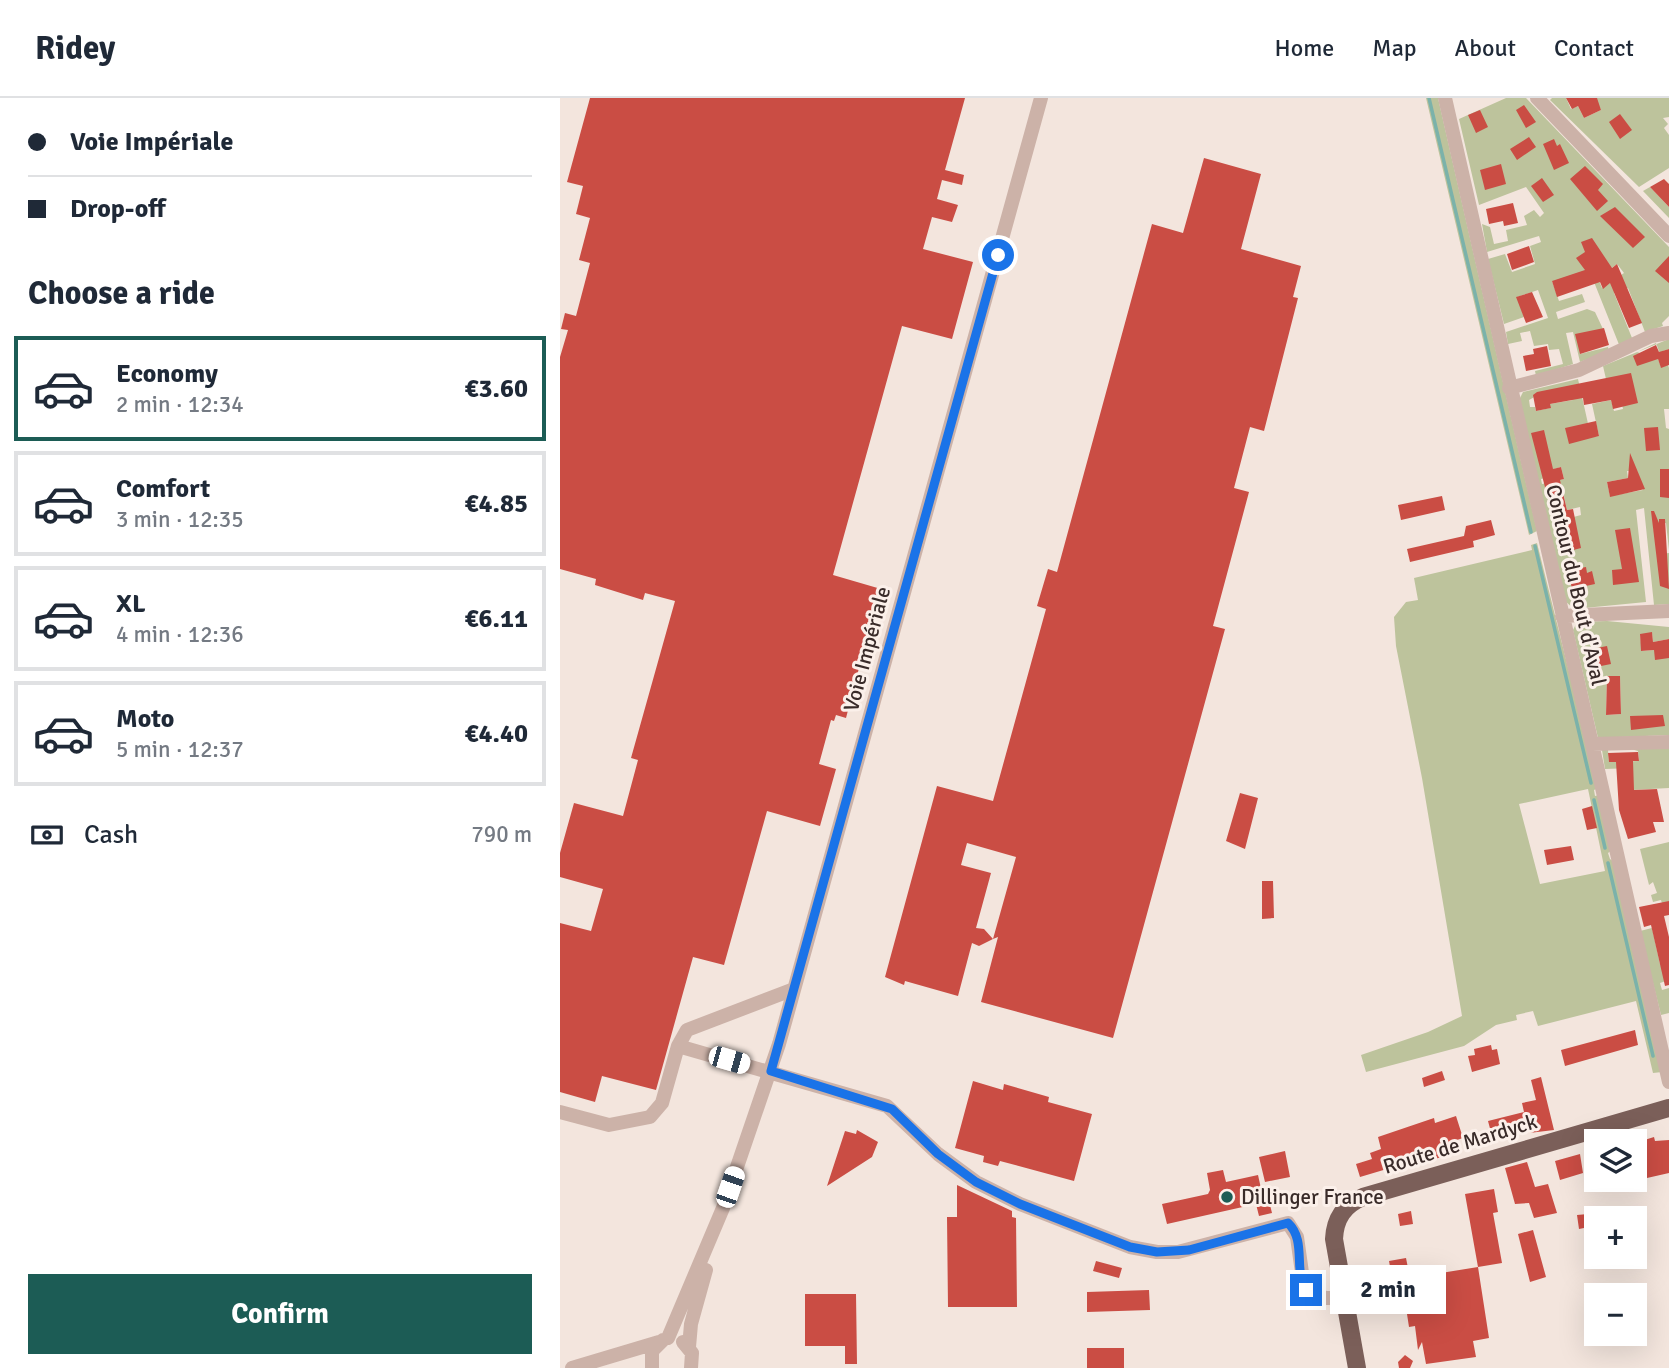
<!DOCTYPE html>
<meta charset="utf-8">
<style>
body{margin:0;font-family:Signika,sans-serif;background:#f6f6f7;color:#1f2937;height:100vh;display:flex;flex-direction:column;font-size:26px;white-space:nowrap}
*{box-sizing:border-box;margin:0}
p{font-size:23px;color:#747a83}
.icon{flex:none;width:38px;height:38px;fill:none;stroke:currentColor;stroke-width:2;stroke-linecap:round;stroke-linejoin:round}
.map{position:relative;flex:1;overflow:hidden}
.drawer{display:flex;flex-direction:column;background:#fff;width:560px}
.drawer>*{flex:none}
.top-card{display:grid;align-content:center;height:154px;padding:0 28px;background:#fff}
.controls{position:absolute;left:1024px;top:1031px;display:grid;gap:14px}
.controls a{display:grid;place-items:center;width:63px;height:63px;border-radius:0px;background:#fff;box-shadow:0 7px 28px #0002;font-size:35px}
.end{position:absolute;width:32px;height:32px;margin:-16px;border:9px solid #1a73e8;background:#fff;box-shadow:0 0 0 4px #fff}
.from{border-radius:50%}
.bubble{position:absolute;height:49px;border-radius:0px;background:#fff;box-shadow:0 7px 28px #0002;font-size:23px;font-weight:700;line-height:49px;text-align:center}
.car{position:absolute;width:21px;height:42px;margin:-21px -10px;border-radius:9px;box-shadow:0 0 5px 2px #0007;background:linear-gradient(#fff 24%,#345 0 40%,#fff 0 76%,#345 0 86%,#fff 0)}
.top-card b{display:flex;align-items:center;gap:24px;height:66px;font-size:26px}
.top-card b+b{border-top:2px solid #e0e1e3}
.top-card i{width:18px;height:18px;background:#1f2937}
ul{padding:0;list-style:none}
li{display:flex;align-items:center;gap:21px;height:105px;margin:0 14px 10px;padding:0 14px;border:4px solid #e0e1e3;border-radius:0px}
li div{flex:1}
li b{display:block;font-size:26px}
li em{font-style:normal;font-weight:700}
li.on{border-color:#1c5c55}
li>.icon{width:63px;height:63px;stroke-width:1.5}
h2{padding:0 28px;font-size:32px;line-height:84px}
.pay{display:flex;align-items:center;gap:18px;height:77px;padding:0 28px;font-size:26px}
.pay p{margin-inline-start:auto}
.cta{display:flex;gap:14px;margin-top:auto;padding:14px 28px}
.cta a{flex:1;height:80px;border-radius:0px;background:#1c5c55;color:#fff;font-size:28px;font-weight:700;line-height:80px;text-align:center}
header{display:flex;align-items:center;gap:42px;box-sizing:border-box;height:98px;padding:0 35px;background:#fff;border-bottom:2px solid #e0e1e3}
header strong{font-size:33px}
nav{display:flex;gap:38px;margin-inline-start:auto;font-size:24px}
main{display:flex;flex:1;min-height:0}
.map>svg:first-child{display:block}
.green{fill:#bdc39c;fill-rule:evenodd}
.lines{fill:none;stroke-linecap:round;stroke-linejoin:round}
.stream{stroke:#7bb2aa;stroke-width:3.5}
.building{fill:#ca4d44}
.minor{stroke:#ccb2a8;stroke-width:14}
.major{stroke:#7b5f59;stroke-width:18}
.route{stroke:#1a73e8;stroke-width:9}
.poi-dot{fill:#1c5c55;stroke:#fbf0ea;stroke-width:2.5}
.labels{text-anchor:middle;stroke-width:6;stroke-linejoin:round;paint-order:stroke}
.street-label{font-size:21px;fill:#392b29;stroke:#fbf0ea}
.poi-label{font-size:21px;fill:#392b29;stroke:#fbf0ea;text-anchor:start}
</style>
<header>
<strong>Ridey</strong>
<nav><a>Home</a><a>Map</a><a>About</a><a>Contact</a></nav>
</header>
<main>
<section class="drawer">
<div class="top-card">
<b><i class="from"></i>Voie Impériale</b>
<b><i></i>Drop-off</b>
</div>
<h2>Choose a ride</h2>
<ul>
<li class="on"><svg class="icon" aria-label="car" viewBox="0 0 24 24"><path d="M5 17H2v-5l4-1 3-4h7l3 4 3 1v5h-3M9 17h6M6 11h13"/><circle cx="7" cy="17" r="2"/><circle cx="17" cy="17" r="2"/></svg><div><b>Economy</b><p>2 min · 12:34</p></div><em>€3.60</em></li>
<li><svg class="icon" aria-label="car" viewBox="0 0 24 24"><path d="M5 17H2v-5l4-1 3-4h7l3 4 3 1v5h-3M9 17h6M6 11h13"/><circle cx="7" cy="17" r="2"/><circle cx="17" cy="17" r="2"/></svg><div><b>Comfort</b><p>3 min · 12:35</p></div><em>€4.85</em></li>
<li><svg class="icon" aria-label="car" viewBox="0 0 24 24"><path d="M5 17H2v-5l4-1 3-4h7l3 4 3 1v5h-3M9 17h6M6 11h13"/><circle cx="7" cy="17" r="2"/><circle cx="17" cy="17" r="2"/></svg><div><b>XL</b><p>4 min · 12:36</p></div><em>€6.11</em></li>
<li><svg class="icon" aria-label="car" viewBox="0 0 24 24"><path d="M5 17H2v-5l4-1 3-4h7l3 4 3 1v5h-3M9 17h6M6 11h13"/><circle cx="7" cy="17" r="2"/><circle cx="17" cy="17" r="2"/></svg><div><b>Moto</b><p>5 min · 12:37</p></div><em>€4.40</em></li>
</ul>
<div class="pay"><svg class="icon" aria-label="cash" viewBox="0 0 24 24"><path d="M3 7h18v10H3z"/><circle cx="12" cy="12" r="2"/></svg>Cash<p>790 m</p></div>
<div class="cta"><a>Confirm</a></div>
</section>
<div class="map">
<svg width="1109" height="1270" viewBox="0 0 1109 1270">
<rect width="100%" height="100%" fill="#f3e5dd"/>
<path class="green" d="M866,0H878L977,433L969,437Z
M946,0H966L1109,149V218L1102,225L1103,228L1085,234L1068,190L1054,195L1072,240L1060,249L1034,184L992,183L999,203L1022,196L1025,204L996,214L998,221L1027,211L1035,214L1043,231L1020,256L1048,249L1049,253L1020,264L1013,234L1006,235L1013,266L976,278L975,273L1003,266L999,251L989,252L988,246L974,248L970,233L960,235L962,243L948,246L946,234L988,220L978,192L957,199L964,219L944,226L928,161L945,156L952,174L975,166L970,148L981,144L979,138L927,154L922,126L930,129L934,146L948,143L946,132L967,127L964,118L974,112L980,119L984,115L966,89L919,107L899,21ZM1057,166L1064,175L1042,190L1038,180Z
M992,0H1006L1011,11L1018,8L1024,20L1041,12L1035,0H1109V19L1103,20L1108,26L1104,30L1109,37V70L1079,89L990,2Z
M1090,89L1109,109V120L1083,93Z
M1109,241V251L1103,253L1101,259L1096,245L1077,254L1098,261L1101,269L1108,267L1109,270V311H1104L1106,330L1109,331V452L1106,425L1093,427L1098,456L1109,455V506L1094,507L1084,410L1076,412L1086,504L1014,511L1005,503L959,302L963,294L1018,281L1031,339L1039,338L1032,306L1051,302L1054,313L1063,311L1059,293L1046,281L1043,268ZM978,297L1013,302L990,306V310L976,313L975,309H970L969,302ZM1001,369L1004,381L982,386L981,381L993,378L994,371ZM1067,373H1077L1083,392L1050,398L1047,384L1068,380ZM1002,389L1007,412L1020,409L1021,417L1006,421L987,392Z
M977,445L1038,690L1034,692L1035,698L1039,697L1052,752L1048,755L1050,761L1054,764L1102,974L1093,975L1076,903L978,928L973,913L956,917L957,922L936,927L904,948L806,974L801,957L868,934L902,918L862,680L836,548L834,519L846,504L858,502L854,480L972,452L971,447ZM1028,691L1045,773L980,786L959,706Z
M1047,523L1109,529V541L1093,544L1092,535L1080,537L1082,553L1094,552L1109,560V637L1038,640L1013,532L1017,524ZM1060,578L1061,616L1046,617L1047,579Z
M1109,649V690L1072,692L1073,670L1045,671L1042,652H1048L1049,664L1079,663L1078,653L1071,651Z
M1109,744V803L1103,809L1101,802L1093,804L1091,797L1097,795L1093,784L1089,787L1080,751Z
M1092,830L1100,866L1109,882L1100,885L1102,892L1109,890V915L1101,917L1080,833Z"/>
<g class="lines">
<path class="stream" d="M869,0L971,434
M975,448L1031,685
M1034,702L1045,750
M1048,765L1093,958"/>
</g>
<path class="building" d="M30,0H405L385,72L404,77L402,87L382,82L377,101L398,107L392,124L372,119L363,151L413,164L392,241L342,228L273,477L321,491L305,550L311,552L305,571L299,570L286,620L276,617L274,623L271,622L259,666L276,671L260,728L207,713L164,867L133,859L96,992L42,978L35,1004L0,994V825L31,833L43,791L0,779V755L14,705L63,718L78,662L71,660L115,503L85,495L83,502L35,487L36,481L0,471V259L8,232L1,231L5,215L16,218L30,165L19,162L30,120L16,116L23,88L7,84Z
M1006,0H1037L1041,12L1024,20L1018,8L1012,11Z
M964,7L976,24L966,30L956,12Z
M920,12L928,29L916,35L908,17Z
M1060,16L1072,32L1060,41L1049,24Z
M969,39L976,49L957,62L950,51Z
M994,41L997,48L1000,46L1009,65L994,72L983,46Z
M644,60L701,76L681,151L741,168L733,199L738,200L704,333L690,329L674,390L689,394L653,528L665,531L553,940L421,904L438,839L433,841L456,759L407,745L401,767L431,775L416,830L424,831L433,841L419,848L412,845L398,898L345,883L344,887L325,879L377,688L433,703L486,511L477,508L488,471L497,474L592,126L623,135Z
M941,66L946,86L925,92L920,72Z
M1025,68L1043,86L1038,92L1048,103L1037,113L1010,81Z
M982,80L994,97L983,104L971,88Z
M1104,81L1109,86V109L1090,89Z
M953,105L958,125L944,128L943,123L929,126L926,111Z
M1055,109L1085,139L1073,150L1040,118Z
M1032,140L1052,170L1057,166L1082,225L1069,230L1050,185L1043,191L1040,184L997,199L992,183L1025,172L1016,160L1025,154L1021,144Z
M969,148L974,164L952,172L947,156Z
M1109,158V185L1095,173Z
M972,194L983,219L966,225L956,199Z
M1044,230L1049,247L1020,256L1015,236Z
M1096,247L1099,254L1109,251V267L1101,270L1098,261L1077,268L1073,258Z
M987,248L991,268L966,273L963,258L974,256L973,251Z
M1071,275L1078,305L1053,311L1051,302L1024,307L1023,300L990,306L991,310L976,313L973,297L977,294Z
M1036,323L1039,338L1009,346L1005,330Z
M1098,329L1100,352L1086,353L1084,330Z
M984,332L993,371L1001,369L1004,381L1000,382L1007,412L1013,411L1021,450L1002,455L971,335Z
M1070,355L1085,391L1050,399L1047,384L1068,380Z
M1100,371H1109V400L1100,399Z
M882,398L885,412L841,422L838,407Z
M1091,413H1094L1099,425V421H1105L1109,491L1100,488Z
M931,422L935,437L913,443L914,449L850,464L847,451L904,438L906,428Z
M1070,430L1079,484L1053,487L1052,472L1062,471L1055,432Z
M1026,469L1027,475L1032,473L1035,486L1012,491L1008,472Z
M1092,534L1093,544L1109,541V560L1095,562L1094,552L1081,553L1080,536Z
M1047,548L1051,566L1036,569L1032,551Z
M1047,578H1060L1061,616L1046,617Z
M1103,617L1105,628L1071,632L1070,618Z
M1078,654L1079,663H1073L1074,692L1097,691L1104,724H1093L1096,734L1068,741L1059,712L1056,664H1049L1048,655Z
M680,695L698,700L685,751L666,743Z
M1032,708L1037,730L1027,732L1022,711Z
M1011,748L1014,762L987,767L984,752Z
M702,783H713L714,820L702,821Z
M1109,803V817L1104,818L1109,839V887L1105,888L1091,827L1084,829L1079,809Z
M1075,932L1078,947L1005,968L1001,952Z
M931,947L932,952L937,951L940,966L912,974L908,958L915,957L914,951Z
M882,973L885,982L864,989L862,980Z
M981,979L994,1032L969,1035L967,1028L932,1038L928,1023L964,1014L962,1005L976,1002L971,982Z
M413,983L443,992L444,986L489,999L488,1004L532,1016L514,1083L440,1063L438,1068L423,1064L424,1058L395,1050Z
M896,1018L903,1040L882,1047L885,1058L858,1066L857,1062L800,1079L796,1066L812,1061L810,1055L821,1051L818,1039L874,1020L875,1025Z
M297,1032L318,1044L312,1059L267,1088L285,1033L296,1036Z
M1094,1039L1095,1043L1109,1042V1075L1087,1080L1084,1079L1075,1045Z
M725,1053L730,1079L705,1084L699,1059Z
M1020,1056L1023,1075L1000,1082L995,1063Z
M967,1064L975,1089L988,1086L997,1115L974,1120L969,1105L955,1106L945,1070Z
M663,1072L666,1084L698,1077L704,1104L709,1103L712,1115L699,1118L696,1106L607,1126L602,1106L648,1096L650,1092L647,1075Z
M397,1087L452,1113V1119L456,1120L457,1209H388L387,1119H397Z
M934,1091L938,1114L933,1115L942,1165L918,1169L905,1096Z
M851,1113L853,1126L840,1128L838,1116Z
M1028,1116L1029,1129L1019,1131L1017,1117Z
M973,1132L986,1179L970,1184L958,1136Z
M846,1160L850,1180L918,1169L929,1240L913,1243L916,1259L866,1266L862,1244L858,1252L855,1228L849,1229L847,1216L852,1215L849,1195L835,1197L829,1163Z
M536,1163L562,1170L559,1180L533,1173Z
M589,1192L590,1212L527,1214V1194Z
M245,1196H296L297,1266H285V1248H245Z
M527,1250H564V1270H527Z
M845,1257L853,1263L850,1270H839L838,1264Z"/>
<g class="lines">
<path class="minor" d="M885,0L1109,984
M977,0L1109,138
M949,290L1019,272L1091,238L1109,235
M1002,518L1109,513
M1032,646L1109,644
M118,948L327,1008L378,1056L416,1084L460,1106L570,1149L597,1154H618L728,1125L737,1139L744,1189L765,1200H785
M0,1014L49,1027L90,1019L102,1005L118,948L127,932L234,891
M108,1240L163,1110L219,946L481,0
M123,1244L132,1255L131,1270
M129,1249L131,1226L146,1172
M12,1270L99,1244
M92,1270V1253L103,1242"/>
<path class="major" d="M797,1270L774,1141C775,1120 784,1107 803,1099L1109,1010"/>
</g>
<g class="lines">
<path class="route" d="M438,157L211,973L332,1011L378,1056L416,1084L460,1106L570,1149L597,1154L629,1152L728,1125C747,1143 733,1172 746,1192"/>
</g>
<circle class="poi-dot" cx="667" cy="1099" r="7"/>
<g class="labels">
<g class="street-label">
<text transform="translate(1016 487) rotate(77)" y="7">Contour du Bout d'Aval</text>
<text transform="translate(307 551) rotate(-75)" y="7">Voie Impériale</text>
<text transform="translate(900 1046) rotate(-17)" y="7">Route de Mardyck</text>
</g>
<g class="poi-label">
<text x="681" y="1106">Dillinger France</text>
</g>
</g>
</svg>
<div class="controls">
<a><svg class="icon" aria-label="layers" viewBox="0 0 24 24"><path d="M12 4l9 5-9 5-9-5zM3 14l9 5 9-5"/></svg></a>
<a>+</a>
<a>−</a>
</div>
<i class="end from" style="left:438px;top:157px"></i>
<i class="end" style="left:746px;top:1192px"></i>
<div class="bubble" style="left:770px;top:1167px;width:116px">2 min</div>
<i class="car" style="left:169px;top:962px;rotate:106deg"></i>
<i class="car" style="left:170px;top:1089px;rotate:19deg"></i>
</div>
</main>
